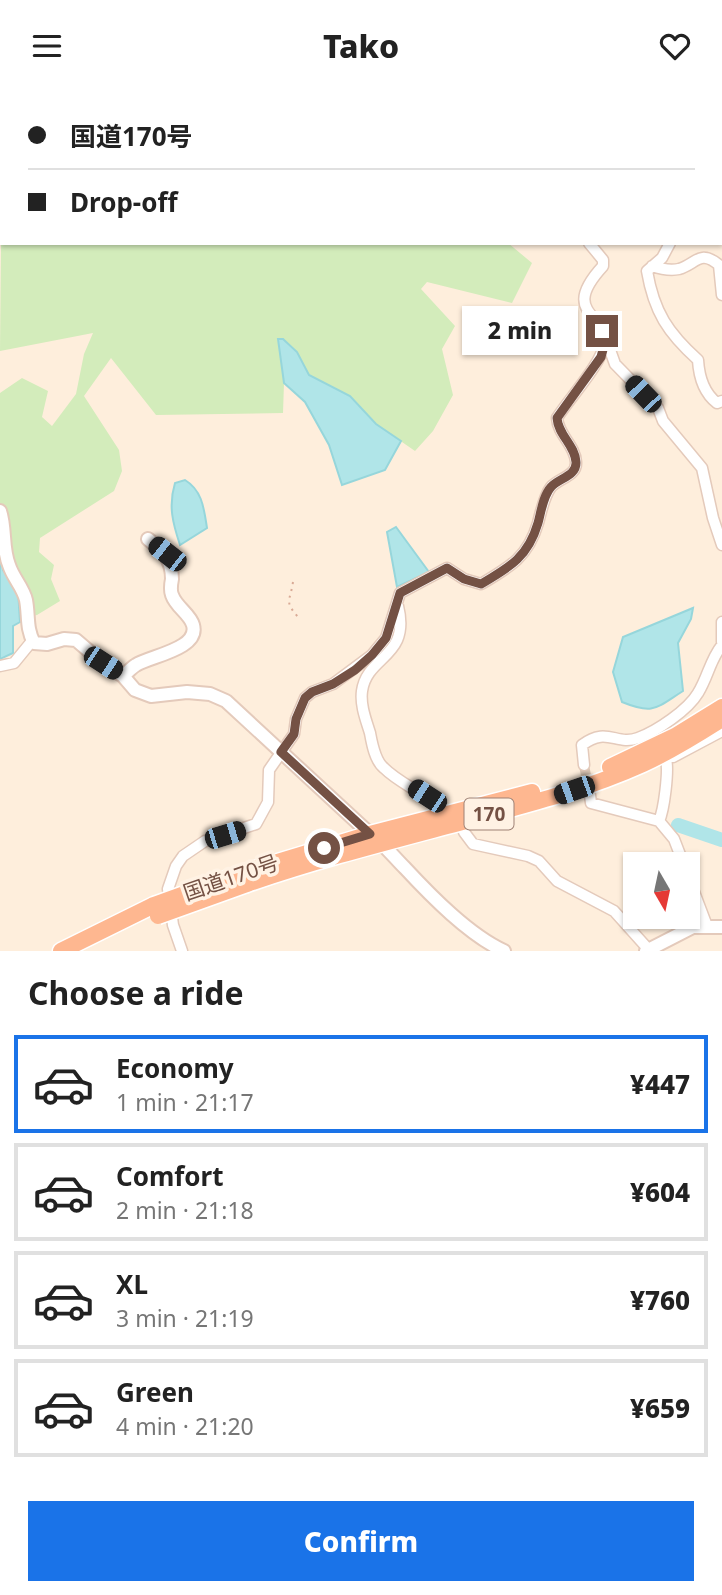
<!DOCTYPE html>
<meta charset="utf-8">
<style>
body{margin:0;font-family:"Noto Sans","Noto Sans JP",sans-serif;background:#f2f2f2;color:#222;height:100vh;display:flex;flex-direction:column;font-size:26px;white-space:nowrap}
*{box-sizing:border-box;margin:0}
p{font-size:23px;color:#767676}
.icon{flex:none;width:38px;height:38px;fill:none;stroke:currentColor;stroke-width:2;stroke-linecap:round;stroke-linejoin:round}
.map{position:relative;height:860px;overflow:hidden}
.side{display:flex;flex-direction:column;background:#fff;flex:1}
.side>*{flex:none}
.guide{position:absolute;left:0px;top:0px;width:723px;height:154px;box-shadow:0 2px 5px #0004;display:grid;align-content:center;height:154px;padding:0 28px;background:#fff}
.needle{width:46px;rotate:171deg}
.fabs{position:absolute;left:623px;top:761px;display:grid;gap:14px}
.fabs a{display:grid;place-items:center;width:77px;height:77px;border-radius:0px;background:#fff;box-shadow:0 2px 5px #0004;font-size:35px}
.end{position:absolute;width:32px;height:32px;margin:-16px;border:9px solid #745144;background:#fff;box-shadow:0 0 0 4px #fff}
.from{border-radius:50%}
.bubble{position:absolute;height:49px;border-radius:0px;background:#fff;box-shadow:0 2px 5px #0004;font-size:23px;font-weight:800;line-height:49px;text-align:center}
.car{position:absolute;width:21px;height:42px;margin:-21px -10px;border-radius:9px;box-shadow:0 0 5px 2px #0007;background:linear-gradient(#222 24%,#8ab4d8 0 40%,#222 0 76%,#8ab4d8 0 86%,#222 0)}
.guide b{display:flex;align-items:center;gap:24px;height:66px;font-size:26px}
.guide b+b{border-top:2px solid #e0e0e0}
.guide i{width:18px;height:18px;background:#222}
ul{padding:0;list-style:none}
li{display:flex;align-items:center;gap:21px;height:98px;margin:0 14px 10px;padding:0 14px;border:4px solid #e0e0e0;border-radius:0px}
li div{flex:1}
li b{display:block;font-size:26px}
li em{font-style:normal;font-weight:800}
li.current{border-color:#1a73e8}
li>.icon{width:63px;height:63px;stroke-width:1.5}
h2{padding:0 28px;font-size:32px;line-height:84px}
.primary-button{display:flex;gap:14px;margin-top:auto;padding:14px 28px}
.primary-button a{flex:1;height:80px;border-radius:0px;background:#1a73e8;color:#fff;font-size:28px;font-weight:800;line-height:80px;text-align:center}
header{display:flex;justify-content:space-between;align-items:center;height:91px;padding:0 28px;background:#fff;font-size:32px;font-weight:800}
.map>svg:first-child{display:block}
.green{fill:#d3ecbb}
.water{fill:#b0e5e8;stroke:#96d6db;stroke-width:2}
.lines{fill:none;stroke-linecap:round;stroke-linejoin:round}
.river{stroke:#b0e5e8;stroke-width:14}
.minor-tunnel{stroke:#dcc7b6;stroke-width:10;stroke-dasharray:10 5;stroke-linecap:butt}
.service-casing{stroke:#e4cabb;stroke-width:8}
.minor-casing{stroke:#e4cabb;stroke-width:13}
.tertiary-casing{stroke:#e4cabb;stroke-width:16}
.trunk-casing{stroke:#fff;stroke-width:19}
.path{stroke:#d9aa96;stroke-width:2;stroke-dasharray:2 5;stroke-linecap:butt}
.service{stroke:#fff;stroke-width:4.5}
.minor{stroke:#fff;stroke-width:10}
.tertiary{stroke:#fff;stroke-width:12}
.trunk{stroke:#feb790;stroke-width:16}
.trunk-bridge-casing{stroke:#fff;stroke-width:19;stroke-linecap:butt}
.trunk-bridge{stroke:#feb790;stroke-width:16}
.route{stroke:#745144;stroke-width:9}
.labels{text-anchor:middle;stroke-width:7;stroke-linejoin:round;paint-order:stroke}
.shield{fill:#fff2e4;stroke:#9e8174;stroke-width:2}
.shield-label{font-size:19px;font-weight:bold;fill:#745144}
.street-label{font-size:21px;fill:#745144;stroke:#fff2e4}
</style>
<header><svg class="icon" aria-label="menu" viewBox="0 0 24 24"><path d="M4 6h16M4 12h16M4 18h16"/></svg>Tako<svg class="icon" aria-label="heart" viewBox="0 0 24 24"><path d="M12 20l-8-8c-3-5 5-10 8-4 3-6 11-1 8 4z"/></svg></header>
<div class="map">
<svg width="722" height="860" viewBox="0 0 722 860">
<rect width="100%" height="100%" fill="#feeedc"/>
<path class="green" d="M0,0H146V2Z
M244,0H349L351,2H242Z
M2,46V152H508L532,172L512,212L427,191L421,198L455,235L442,258L453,304L433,340L415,360L376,333L350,305L309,284L297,261L278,249L284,292L283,322L156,324L111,267L84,305L119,359L122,380L114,400L40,447L39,461L54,474L51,488L60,510L37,524L32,525L25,490L8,474L0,420V302L22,287L48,300L42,326L52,335L76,303L84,263L93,242L0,260Z"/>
<path class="water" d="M278,248H283L297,261L309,284L350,305L376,333L401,350L385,379L342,394L329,354L305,311L284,292Z
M185,389C203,400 204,419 207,437L180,454C173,433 168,415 175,392Z
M396,436L429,481L397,496L387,441Z
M0,452L3,479L18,498L20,531L13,535V562L0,568Z
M693,517L691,528L678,552L683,600C656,617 654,624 622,611L613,581L623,546Z"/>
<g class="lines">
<path class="river" d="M678,734L722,749"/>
<path class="minor-tunnel" d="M584,674L589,700"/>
<defs>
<path id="service" d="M30,2L41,0"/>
<path id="minor" d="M432,0L433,2
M608,0L609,2
M669,0L670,2
M154,2L155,0
M0,8H2
M721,72L722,71
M670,152L662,167L647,180C654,221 668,242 698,269C699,286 704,302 717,312L722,310
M652,175C661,178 669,180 679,178C696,173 700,158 719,174L722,204
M604,257L610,259L615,273L658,317L663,330L702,377L713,427L722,454
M398,515C411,567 367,564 362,600C360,614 366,629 370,642C372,653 375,670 384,677C399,692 421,700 437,715
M722,531V551
M0,575L14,572L32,550L34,552
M673,666L722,640
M584,674L582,654C607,635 616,655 638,647C657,640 688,619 698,602C708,586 710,569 722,554
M590,704L591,712L659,730L674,748L684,774
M659,730C664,719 669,680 666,668
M464,741L473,753L528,765L539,770L557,790L614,820L650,860
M688,785L707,835
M182,860L173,834L168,798L176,775L183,765L205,750L256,733L268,711L269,679L294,643L296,628L305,607L312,601L333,593L372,564L386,547L400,502L447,477L464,488L481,493C510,476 528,466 538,432C541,421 544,405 551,396C559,387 577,385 576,371C575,354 558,344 557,327C568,309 603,271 604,253C607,221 559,223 603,175V169L589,152"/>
<path id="tertiary" d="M5,0V2
M0,48L2,46
M0,420C6,438 2,457 9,474C13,487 23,496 26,509C29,525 26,537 34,552L47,553L64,548L76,549L103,572L123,585L135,599L151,605L187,601L210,603L226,610L370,743C384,753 393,765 405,777C431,805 469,844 504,860
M123,585C127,582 131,577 136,574C150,565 200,558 193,534C190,523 176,516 172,504C170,499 171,493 172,488C172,468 163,460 148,448
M646,860L693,836H722"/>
<path id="trunk" d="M610,676L675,645L722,616
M248,780L370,743L532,701
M247,793C322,767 399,748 477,727C533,712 590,697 643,673C671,660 697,644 722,628
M61,860L154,814"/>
</defs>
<use href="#service" class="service-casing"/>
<use href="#minor" class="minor-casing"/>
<use href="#tertiary" class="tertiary-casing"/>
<use href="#trunk" class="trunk-casing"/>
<path class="path" d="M293,491C290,511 284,510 298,526"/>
<use href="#service" class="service"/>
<use href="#minor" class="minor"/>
<use href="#tertiary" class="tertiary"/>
<use href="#trunk" class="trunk"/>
<defs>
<path id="trunk-bridge" d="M154,814L248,780
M158,825L247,793"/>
</defs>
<use href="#trunk-bridge" class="trunk-bridge-casing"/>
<use href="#trunk-bridge" class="trunk-bridge"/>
</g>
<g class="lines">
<path class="route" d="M324,757L370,743L281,661L294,643L296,628L305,607L312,601L333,593L355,579L372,564L386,547L400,502L447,477L464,488L481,493C510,476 528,466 538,432C541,421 543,405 551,396C559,387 577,385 576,371C575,354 558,344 557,327L601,266L605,251L602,240"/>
</g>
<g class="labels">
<rect class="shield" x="464.5" y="707.5" width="49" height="31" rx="5"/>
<g class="shield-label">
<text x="489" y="730">170</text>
</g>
<g class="street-label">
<text transform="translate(231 787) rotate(-19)" y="7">国道170号</text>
</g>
</g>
</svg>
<div class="fabs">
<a><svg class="needle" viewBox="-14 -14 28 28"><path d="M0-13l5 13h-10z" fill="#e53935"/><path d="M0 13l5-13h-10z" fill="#767676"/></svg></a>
</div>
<i class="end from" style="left:324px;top:757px"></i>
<i class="end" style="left:602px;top:240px"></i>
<div class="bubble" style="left:462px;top:215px;width:116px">2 min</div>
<i class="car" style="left:643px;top:303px;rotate:316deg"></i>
<i class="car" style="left:167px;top:463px;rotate:308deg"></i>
<i class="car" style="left:103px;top:572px;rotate:123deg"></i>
<i class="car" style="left:574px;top:699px;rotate:251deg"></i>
<i class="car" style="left:427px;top:705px;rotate:303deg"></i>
<i class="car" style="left:225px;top:744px;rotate:73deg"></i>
<div class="guide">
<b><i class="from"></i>国道170号</b>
<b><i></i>Drop-off</b>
</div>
</div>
<section class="side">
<h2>Choose a ride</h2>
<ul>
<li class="current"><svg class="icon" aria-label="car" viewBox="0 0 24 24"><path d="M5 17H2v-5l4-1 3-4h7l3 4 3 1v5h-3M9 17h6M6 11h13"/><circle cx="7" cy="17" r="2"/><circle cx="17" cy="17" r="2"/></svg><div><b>Economy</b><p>1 min · 21:17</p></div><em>¥447</em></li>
<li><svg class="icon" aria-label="car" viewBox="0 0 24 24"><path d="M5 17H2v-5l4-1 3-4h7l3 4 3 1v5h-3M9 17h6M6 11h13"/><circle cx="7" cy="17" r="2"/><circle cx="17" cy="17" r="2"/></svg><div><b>Comfort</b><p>2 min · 21:18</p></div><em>¥604</em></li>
<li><svg class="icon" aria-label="car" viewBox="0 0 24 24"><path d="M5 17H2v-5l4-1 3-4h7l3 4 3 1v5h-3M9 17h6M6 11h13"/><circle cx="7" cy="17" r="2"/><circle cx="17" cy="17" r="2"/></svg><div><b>XL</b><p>3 min · 21:19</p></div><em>¥760</em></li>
<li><svg class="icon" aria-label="car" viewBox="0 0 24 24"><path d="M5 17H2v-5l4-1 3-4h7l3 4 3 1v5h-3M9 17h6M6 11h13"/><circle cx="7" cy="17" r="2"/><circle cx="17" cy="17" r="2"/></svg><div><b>Green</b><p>4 min · 21:20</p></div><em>¥659</em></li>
</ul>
<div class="primary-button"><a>Confirm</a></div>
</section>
